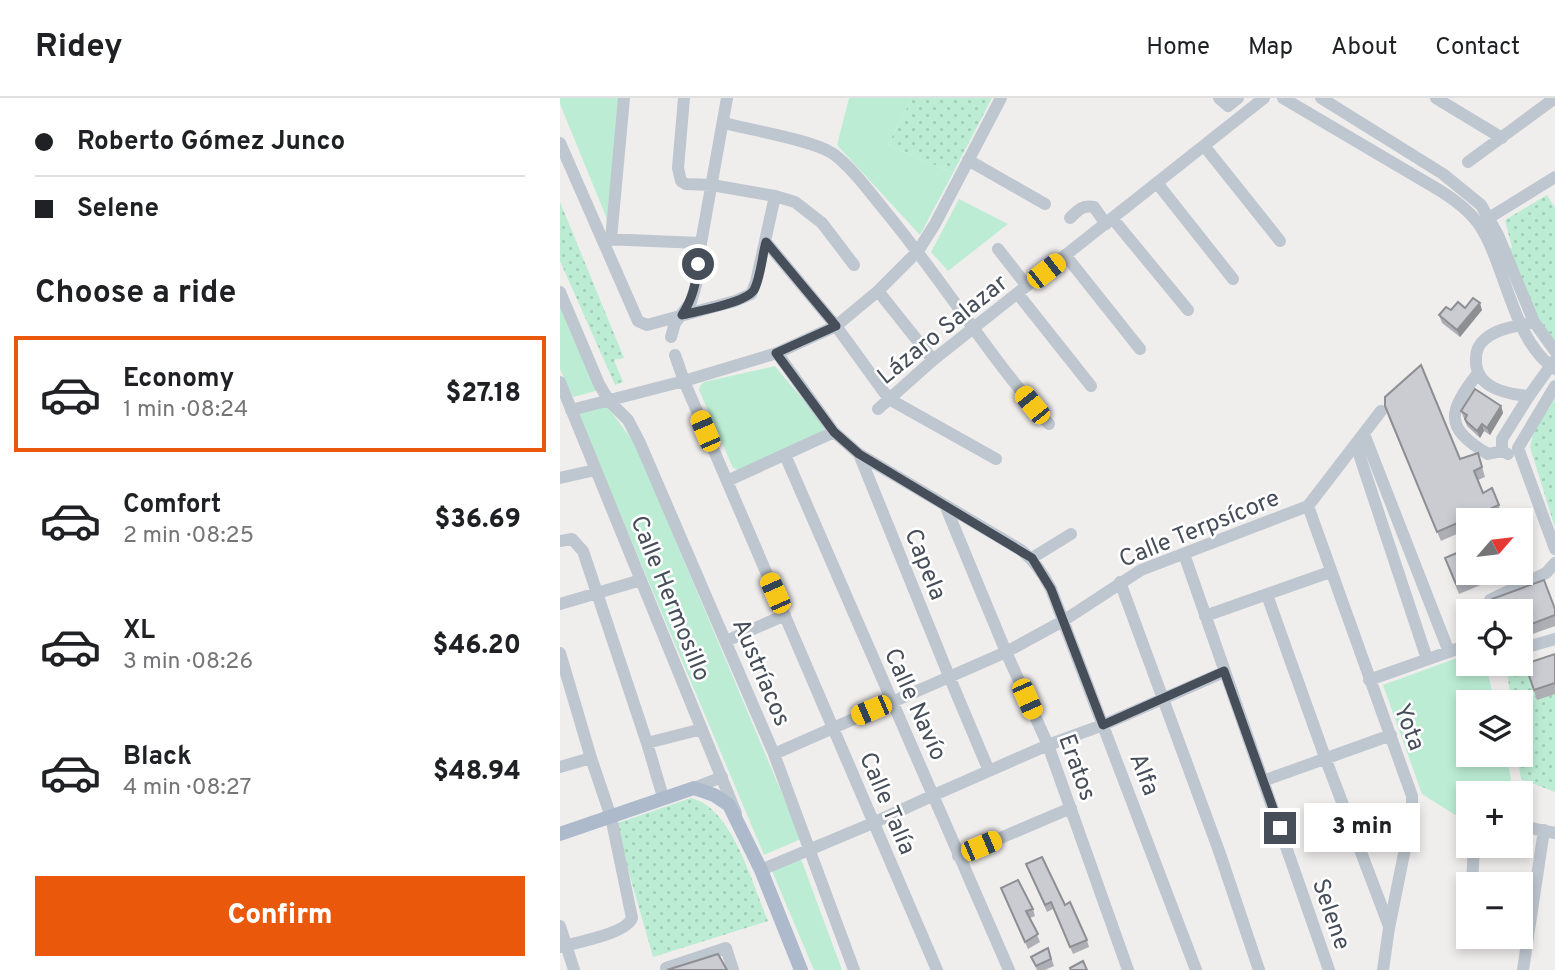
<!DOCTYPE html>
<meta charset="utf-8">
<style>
body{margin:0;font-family:Overpass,sans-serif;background:#f2f2f2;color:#202124;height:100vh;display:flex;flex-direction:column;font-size:26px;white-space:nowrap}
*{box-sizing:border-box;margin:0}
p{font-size:23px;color:#757577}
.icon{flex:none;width:38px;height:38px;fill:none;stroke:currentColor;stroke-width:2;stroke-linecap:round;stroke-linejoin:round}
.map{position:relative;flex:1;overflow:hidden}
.panel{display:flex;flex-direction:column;background:#fff;width:560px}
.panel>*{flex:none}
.hud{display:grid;align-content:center;height:154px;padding:0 35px;background:#fff}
.needle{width:46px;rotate:62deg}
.controls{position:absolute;left:896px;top:410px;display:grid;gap:14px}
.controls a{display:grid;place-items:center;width:77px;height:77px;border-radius:0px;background:#fff;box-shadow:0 4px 10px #0003;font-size:35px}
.end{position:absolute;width:32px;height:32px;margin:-16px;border:9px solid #464e5a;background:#fff;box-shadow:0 0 0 4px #fff}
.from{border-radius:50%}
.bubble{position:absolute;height:49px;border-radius:0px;background:#fff;box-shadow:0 4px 10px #0003;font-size:23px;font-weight:800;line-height:49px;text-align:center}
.car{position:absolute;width:21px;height:42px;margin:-21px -10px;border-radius:9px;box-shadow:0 0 5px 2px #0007;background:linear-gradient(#f5c518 24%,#345 0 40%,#f5c518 0 76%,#345 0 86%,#f5c518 0)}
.hud b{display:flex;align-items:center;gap:24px;height:66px;font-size:26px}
.hud b+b{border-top:2px solid #e0e0e0}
.hud i{width:18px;height:18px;background:#202124}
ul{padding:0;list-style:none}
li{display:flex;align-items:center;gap:21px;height:116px;margin:0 14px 10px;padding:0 21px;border:4px solid transparent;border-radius:0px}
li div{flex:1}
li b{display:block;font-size:26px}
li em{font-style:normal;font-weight:800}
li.on{border-color:#ea580c}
li>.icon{width:63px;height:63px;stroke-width:1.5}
h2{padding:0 35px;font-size:32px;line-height:84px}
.primary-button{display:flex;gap:14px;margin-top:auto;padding:14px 35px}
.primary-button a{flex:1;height:80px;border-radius:0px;background:#ea580c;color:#fff;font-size:28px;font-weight:800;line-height:80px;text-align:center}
header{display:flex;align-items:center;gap:42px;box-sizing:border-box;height:98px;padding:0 35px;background:#fff;border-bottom:2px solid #e0e0e0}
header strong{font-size:33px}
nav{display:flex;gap:38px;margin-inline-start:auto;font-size:24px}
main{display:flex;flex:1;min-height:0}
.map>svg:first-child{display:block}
.grass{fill:url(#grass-dots)}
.park{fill:#bcedd4}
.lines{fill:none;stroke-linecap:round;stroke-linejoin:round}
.minor{stroke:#bec6cf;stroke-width:12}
.major{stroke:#adbacc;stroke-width:14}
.wall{fill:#aeafb5}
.shaded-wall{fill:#8d8f93}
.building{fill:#caccd2;stroke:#8d8f93;stroke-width:2}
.route{stroke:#464e5a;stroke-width:9}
.labels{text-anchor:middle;stroke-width:5;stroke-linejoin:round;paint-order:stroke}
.street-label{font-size:24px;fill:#464e5a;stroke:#fff}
</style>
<header>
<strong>Ridey</strong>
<nav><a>Home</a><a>Map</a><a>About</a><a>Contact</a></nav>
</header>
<main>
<section class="panel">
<div class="hud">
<b><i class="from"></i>Roberto Gómez Junco</b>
<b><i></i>Selene</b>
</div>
<h2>Choose a ride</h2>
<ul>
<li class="on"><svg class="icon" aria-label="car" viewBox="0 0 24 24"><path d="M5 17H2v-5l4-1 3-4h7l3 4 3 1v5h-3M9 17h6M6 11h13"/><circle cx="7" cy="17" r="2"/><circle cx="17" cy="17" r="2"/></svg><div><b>Economy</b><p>1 min · 08:24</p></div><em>$27.18</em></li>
<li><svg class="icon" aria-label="car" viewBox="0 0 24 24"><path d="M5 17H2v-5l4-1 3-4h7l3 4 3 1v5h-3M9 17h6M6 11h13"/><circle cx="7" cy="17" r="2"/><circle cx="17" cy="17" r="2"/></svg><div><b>Comfort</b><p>2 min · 08:25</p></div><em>$36.69</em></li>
<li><svg class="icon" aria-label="car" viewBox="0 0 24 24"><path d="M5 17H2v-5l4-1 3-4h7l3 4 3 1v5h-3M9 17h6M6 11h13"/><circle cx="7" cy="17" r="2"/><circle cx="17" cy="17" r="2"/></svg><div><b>XL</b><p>3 min · 08:26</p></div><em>$46.20</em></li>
<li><svg class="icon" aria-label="car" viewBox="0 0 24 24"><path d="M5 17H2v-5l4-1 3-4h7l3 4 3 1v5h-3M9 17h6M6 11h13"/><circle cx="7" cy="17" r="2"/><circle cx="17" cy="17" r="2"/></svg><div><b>Black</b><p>4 min · 08:27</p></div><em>$48.94</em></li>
</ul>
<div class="primary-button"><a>Confirm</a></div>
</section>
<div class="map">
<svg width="995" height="872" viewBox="0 0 995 872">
<defs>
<pattern id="grass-dots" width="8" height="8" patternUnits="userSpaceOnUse" patternTransform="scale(1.75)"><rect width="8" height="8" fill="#bcedd4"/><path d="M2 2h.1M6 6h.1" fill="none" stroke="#a3cdb8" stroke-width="1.8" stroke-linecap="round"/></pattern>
</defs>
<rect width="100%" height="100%" fill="#f0eded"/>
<path class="grass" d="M352,0H432L393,75L328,47Z
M987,97L995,110V258L943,153L952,150L945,122Z
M0,104L64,260L54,262L63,284L55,287L0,163Z
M995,301V430L970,349L974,332Z
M995,558V694L961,681L957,656H961V604H951L947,573Z
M131,700C172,709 193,787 208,823L93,859L55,726Z"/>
<path class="park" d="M0,0H59L47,121L0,6Z
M289,0H352L328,47L393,75L360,137L277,47Z
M399,101L448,126L388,173L371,154Z
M0,207L39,292L13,299L0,271Z
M215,268L264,327L263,335L178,372L173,370L139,292L140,288L144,284Z
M47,308L75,346L241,741L204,757L18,316Z
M908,556V565H925L935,604H908V656H946L951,681L949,695H908V725L862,696L823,587Z
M241,761L282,872H254L212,773Z"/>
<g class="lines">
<path class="minor" d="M124,0L118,70L121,83L126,86L152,87L215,98L235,104L262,125L294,167
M659,0L668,8L678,0
M723,0L874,89C891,99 909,111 920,128C946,168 953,244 995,271
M761,0L883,76L921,107L938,137L974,224L995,253
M876,0L942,40
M164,25C191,32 251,42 272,55C291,68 311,96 326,114C383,183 430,260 489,326
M0,45L78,223L87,227L175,203L191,196L196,184L215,98
M645,49L720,143
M408,62L485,106
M908,64L995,0
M597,85L673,181
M510,120C518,112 522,107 534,109L546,126
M553,121L628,212
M924,123L995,79
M43,141L141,145
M51,141L64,0
M206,144L276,228L329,301L436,361
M438,151L467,188
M506,158L580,251
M318,193L373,262
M0,194L39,286L49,303L68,322L80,345L214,656L294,872
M458,196L531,288
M967,226C952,229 937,231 925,241C919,246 916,253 916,260C914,290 946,296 969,298L994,263
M111,239L115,225L131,204L136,187L141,145L167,0
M217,255L274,334L299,356L389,578L429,673
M115,257L124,283L377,872
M918,275C889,313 882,329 928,356L942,353
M0,284L176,715
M995,288L958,350L995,451
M318,311L373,262L704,0
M11,312L124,283L217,255L276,228L318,193L358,153L375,126L441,0
M804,336L889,554
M796,347L867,561
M299,356L461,452C475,463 483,475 491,491L636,872
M948,356L942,353V341L969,298
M225,357L449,872
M0,380L35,372
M167,383L274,334
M385,407L446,554L488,647L568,872
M748,408L852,698V716L829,830L823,872
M0,443L12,441L23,453L87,645L103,699
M624,456L769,872
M472,460L511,436
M560,484L659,753L699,872
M707,497L766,662L829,828
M0,506L81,482
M925,513L930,502L986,475L995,465
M645,518L770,474
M166,543L225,517
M961,551L995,541
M0,555L31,660L51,719L72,820C66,836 17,844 0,849
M809,582L908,547
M87,645L142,631
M214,656L446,554L503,523L581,472L748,408L821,313
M0,669L31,660
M703,683L831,637
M134,690L162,679
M961,728L995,735
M398,758L511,710
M201,772L313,725L374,697L488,647L543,627L664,574
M912,786L914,747
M0,828L14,872
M106,870L166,850L173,872
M963,872L984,732"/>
<path class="major" d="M0,736L134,690L154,697L169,707L201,772L241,872"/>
</g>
<path class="wall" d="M905,210L922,212L900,239L882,225L879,217L891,212Z
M941,308L943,315L930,337L924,333L920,340L907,328L901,313Z
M828,318L900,361L918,355L925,379L918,382L923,395L932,390L942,416L930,422H908V431L881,443Z
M888,469L908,474H952L899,496Z
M995,511V528L961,540V513Z
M995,556V596L977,602L965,566Z
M466,766L505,807L527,842L529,849L513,856L493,811L487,814Z
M444,797L473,811L475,818L470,820L480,844L468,851Z
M488,850L494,868L485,872H477L471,859Z"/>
<path class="shaded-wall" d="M920,205L922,212L900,239L897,232Z
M941,308L943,315L930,337L927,330Z
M922,326L924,333L920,340L917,333Z"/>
<path class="building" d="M913,200L920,205L897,232L879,217L886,209L891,212L898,204L905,210Z
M861,267L900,361L918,355L922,369L914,373L923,395L932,390L939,407L877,434L825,308V299Z
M915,291L941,308L927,330L922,326L917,333L907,324L905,321L907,317L901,313Z
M908,450V474H925L896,486L885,460Z
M984,482L995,511V517L961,530V513H935L931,503L932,501Z
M995,556V585L974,592L965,566Z
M482,759L505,807L510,804L527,842L510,849L491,804L485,807L466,766Z
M458,782L473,811L466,813L478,836L465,844L441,790Z
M488,850L491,861L476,868L471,859Z
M158,856L167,872H107Z
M523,863L527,872H511L510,870Z"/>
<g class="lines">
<path class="route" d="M138,166C136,185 133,200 122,217C138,213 186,205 194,192C201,178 202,158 206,144L276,228L216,255L274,334L299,356L472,460L491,491L543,627L664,573L720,730"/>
</g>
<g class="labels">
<g class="street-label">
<text transform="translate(382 231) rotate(-39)" y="8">Lázaro Salazar</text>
<text transform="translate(639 430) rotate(-22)" y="8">Calle Terpsícore</text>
<text transform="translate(366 466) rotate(68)" y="8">Capela</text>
<text transform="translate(111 500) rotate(68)" y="8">Calle Hermosillo</text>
<text transform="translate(202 574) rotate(67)" y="8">Austríacos</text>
<text transform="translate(356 606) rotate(66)" y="8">Calle Navío</text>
<text transform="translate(850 629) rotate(69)" y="8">Yota</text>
<text transform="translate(518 669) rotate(70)" y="8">Eratos</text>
<text transform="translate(585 676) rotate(69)" y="8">Alfa</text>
<text transform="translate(328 705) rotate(67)" y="8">Calle Talía</text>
<text transform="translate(772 816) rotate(71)" y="8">Selene</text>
</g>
</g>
</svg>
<div class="controls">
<a><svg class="needle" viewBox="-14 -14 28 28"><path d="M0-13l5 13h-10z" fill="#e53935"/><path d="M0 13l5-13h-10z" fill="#757577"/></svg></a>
<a><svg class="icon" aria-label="locate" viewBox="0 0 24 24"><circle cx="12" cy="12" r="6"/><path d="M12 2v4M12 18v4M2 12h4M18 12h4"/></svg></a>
<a><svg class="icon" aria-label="layers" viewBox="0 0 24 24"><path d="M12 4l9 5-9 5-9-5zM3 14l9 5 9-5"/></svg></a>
<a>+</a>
<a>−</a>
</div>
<i class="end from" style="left:138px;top:166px"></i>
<i class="end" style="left:720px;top:730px"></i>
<div class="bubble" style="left:744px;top:705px;width:116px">3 min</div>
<i class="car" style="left:486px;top:173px;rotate:52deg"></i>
<i class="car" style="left:472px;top:307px;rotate:321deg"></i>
<i class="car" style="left:145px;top:333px;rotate:337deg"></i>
<i class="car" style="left:215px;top:495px;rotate:336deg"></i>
<i class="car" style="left:467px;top:601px;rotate:156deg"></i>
<i class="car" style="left:311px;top:612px;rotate:247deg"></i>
<i class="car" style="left:421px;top:748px;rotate:67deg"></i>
</div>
</main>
